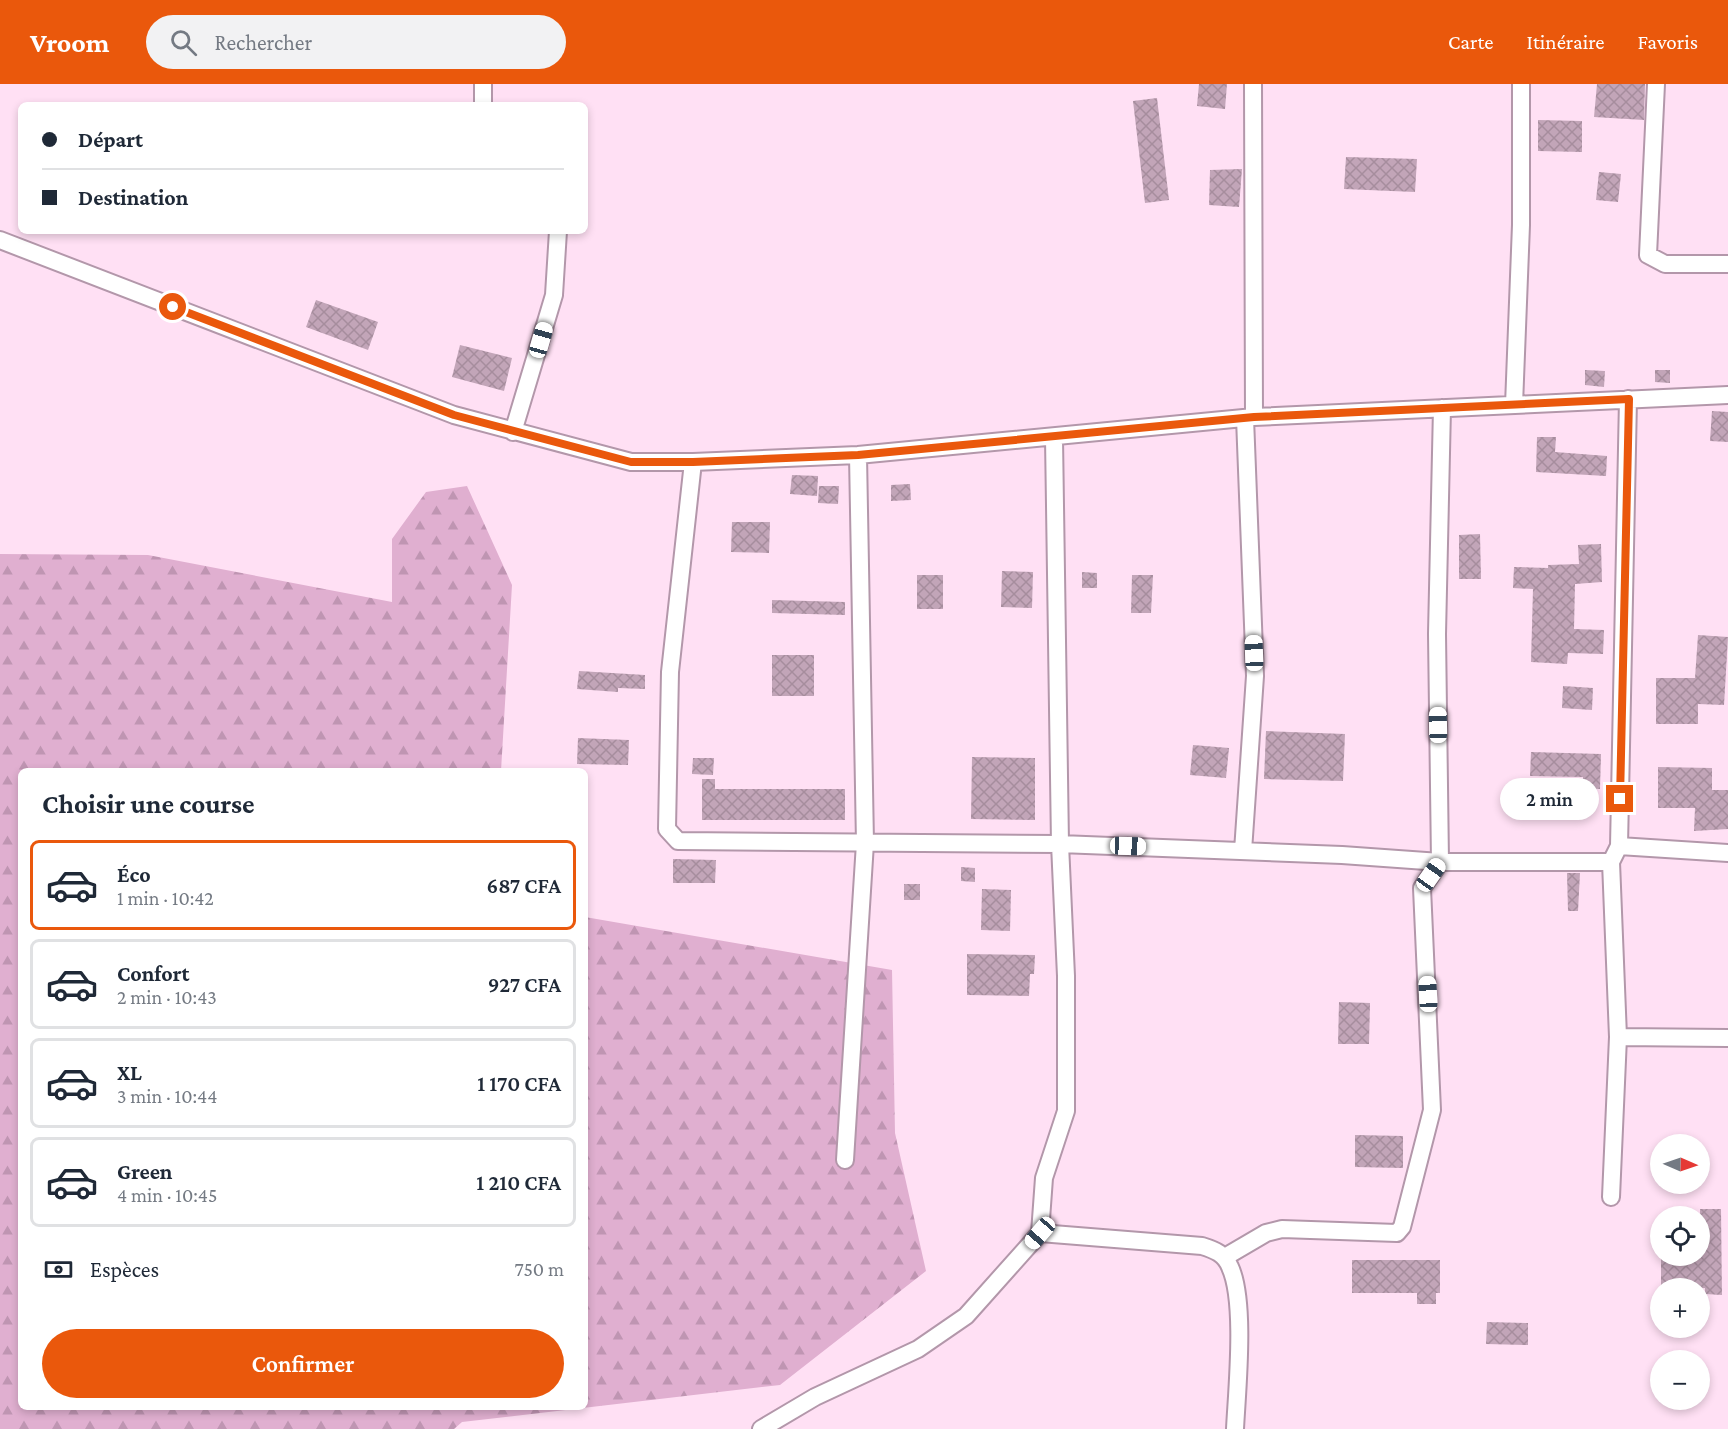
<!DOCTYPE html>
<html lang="fr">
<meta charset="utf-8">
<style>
body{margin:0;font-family:"Crimson Pro",serif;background:#f2f2f3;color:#1f2937;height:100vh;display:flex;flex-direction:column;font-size:22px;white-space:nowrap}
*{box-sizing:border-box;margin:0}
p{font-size:20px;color:#747a83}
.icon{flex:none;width:33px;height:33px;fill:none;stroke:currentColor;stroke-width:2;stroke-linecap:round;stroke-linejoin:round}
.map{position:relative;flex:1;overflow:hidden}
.panel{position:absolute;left:18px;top:684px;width:570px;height:642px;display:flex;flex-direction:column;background:#fff;border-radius:9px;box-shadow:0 3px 9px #0003}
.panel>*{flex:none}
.hud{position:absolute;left:18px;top:18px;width:570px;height:132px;border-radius:9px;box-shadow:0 3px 9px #0003;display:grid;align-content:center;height:132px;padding:0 24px;background:#fff}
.needle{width:39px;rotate:92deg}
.controls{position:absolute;left:1650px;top:1050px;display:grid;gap:12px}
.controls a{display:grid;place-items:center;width:60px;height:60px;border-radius:50%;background:#fff;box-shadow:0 3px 9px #0003;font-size:30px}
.end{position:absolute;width:27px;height:27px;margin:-14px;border:8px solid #ea580c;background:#fff;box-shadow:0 0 0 3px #fff}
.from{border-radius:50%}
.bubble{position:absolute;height:42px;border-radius:21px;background:#fff;box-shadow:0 3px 9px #0003;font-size:20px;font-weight:600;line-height:42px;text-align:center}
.car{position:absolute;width:18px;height:36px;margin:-18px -9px;border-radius:8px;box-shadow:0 0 4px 2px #0007;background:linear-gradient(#fff 24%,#345 0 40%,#fff 0 76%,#345 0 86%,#fff 0)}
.hud b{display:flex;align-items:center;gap:21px;height:57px;font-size:22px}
.hud b+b{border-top:2px solid #e0e1e3}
.hud i{width:15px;height:15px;background:#1f2937}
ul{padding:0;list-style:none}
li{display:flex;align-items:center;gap:18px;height:90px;margin:0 12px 9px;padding:0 12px;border:3px solid #e0e1e3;border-radius:9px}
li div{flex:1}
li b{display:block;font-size:22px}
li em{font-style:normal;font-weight:600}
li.selected{border-color:#ea580c}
li>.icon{width:54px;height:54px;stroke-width:1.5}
h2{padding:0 24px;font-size:27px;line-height:72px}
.pay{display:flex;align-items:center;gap:15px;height:66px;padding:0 24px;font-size:22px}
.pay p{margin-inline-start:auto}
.primary-button{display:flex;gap:12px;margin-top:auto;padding:12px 24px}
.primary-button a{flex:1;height:69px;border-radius:36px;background:#ea580c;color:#fff;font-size:24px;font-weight:600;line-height:69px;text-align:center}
header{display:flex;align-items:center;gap:36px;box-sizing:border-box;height:84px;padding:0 30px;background:#ea580c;color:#fff}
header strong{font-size:28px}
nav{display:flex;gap:33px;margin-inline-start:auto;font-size:21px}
.search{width:420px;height:54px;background:#f2f2f3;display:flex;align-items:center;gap:15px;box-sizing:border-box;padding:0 21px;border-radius:33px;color:#747a83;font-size:22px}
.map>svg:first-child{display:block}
.forest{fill:url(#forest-firs)}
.building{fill:url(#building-cross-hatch)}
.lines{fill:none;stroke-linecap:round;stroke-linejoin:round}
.minor-casing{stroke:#b397aa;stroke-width:20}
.minor{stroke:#fff;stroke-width:16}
.route{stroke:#ea580c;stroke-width:8}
</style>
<header>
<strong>Vroom</strong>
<div class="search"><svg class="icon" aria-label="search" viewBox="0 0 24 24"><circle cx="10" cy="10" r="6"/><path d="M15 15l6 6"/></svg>Rechercher</div>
<nav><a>Carte</a><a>Itinéraire</a><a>Favoris</a></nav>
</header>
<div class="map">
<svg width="1728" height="1345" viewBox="0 0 1728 1345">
<defs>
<pattern id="forest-firs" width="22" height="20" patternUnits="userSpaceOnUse" patternTransform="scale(1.5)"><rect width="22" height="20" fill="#e0afd0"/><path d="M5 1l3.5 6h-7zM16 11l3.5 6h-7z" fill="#bf95b2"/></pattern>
<pattern id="building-cross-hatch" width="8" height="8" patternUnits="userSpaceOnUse" patternTransform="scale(1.5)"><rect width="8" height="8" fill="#c2a5b8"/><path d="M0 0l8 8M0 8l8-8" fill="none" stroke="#a68d9d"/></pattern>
</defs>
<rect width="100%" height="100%" fill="#ffe0f4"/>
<path class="forest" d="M467,402L512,501L501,687H21V1323H585V833L892,886L895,1049L926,1187L780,1301L462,1338L454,1345H0V470L148,471L392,518V455L426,408Z"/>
<path class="building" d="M1199,0H1227L1225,25L1197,22Z
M1597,0H1645L1644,36L1594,33Z
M1157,14L1169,116L1145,119L1133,17Z
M1538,36L1582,37V68L1538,67Z
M1346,73L1417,75L1415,108L1344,105Z
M1242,85L1239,123L1209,121L1210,86Z
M1599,88L1621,90L1618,118L1596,116Z
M316,216L378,238L368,266L306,243Z
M460,261L512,274L504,307L452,293Z
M1585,286L1605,287L1604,303L1585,301Z
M1655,286H1670V299L1655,298Z
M1712,327L1728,328V358L1710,357Z
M1537,353H1556L1555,368L1607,372L1606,392L1536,388Z
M792,391L818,392L817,412L790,410Z
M910,400L911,416L891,417V401Z
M819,402H839L838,420L818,419Z
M732,438H770L769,469L731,468Z
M1480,450L1481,495H1459V451Z
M1601,460L1602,498L1575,500L1574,545L1604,546L1603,570L1568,569L1567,580L1531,578L1533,505L1513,504L1514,483L1548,484V481L1579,480L1578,461Z
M1002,487L1033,488L1032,524L1001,523Z
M1082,488L1097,489V504H1082Z
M917,491H943V525H917Z
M1132,491H1153L1151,529H1131Z
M772,516L845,518V531L772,529Z
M1698,551L1728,553L1724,621L1698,620V640H1656V594H1695Z
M772,571H814V612H772Z
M579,587L645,591V605L618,604V608L577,605Z
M1563,602L1593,604L1592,626L1562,624Z
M1266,647L1345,650L1343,697L1264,695Z
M578,654L629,656L628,681L577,680Z
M1193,661L1229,664L1226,694L1190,691Z
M1531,668L1601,670L1600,705L1583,704V693L1530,692Z
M972,673L1035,674V736L971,735Z
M693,674H714L713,691L692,690Z
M1658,683L1712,684V706H1728V745L1694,747L1695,724H1658Z
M702,695H715V705H845V736H702Z
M673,775L716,776L715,799H673Z
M961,783L975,784V798L961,797Z
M1567,789H1580L1578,827H1568Z
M904,800H920V816H904Z
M982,805L1011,806L1010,847L981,846Z
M967,870L1035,871L1034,890H1030L1029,912L967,911Z
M1339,918L1370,919L1369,960H1338Z
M1355,1051L1403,1052V1084L1355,1083Z
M1700,1125H1721L1722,1211L1705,1210V1204H1661V1172H1700Z
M1352,1176H1440V1209H1436V1220H1417V1209H1352Z
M1487,1238L1528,1239V1261L1486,1260Z"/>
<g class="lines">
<defs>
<path id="minor" d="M483,0V21
M1253,0L1254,333
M1656,0L1648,171L1665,180H1728
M0,156L454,331L631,378H693L858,371L1254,333L1728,311
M1514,321L1521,141V0
M513,348L554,211L558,147
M693,378L670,588L667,745L678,757L1060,760L1342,771L1440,778H1611
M1619,762L1728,769
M1243,767L1255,592L1245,334
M1618,953L1728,954
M845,1076L865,759L858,371
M1611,1113L1618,953L1611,778L1619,762L1628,315
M1040,1149L1202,1162C1215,1166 1225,1170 1230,1183C1246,1217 1237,1305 1235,1345
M1225,1173L1266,1149L1282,1145L1397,1149L1402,1143L1432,1026L1422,804L1440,778L1437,550L1442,324
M761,1345L815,1313L918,1265L966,1232L1040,1149L1044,1094L1066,1027V892L1060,760L1054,354"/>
</defs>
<use href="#minor" class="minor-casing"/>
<use href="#minor" class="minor"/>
</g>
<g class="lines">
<path class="route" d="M173,223L454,331L631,378H693L858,371L1254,333L1629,315L1620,715"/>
</g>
</svg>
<div class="controls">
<a><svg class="needle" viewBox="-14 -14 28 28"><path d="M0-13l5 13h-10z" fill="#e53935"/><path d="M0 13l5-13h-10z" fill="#747a83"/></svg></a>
<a><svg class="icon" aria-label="locate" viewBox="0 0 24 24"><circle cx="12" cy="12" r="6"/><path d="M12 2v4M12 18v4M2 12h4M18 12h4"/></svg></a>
<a>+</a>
<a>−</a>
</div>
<i class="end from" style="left:173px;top:223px"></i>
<i class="end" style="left:1620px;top:715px"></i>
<div class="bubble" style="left:1500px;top:694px;width:99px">2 min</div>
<i class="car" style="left:541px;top:256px;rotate:16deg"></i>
<i class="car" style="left:1254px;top:569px;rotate:358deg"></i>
<i class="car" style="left:1438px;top:641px;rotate:359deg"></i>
<i class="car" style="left:1128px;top:762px;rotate:92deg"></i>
<i class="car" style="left:1431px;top:791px;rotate:35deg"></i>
<i class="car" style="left:1428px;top:910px;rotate:357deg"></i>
<i class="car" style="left:1040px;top:1149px;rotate:221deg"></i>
<div class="hud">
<b><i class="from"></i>Départ</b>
<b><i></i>Destination</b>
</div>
<section class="panel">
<h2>Choisir une course</h2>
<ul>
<li class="selected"><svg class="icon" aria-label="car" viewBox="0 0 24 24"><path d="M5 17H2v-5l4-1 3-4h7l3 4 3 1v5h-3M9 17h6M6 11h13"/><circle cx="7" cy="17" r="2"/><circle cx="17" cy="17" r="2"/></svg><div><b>Éco</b><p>1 min · 10:42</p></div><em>687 CFA</em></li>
<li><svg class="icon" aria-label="car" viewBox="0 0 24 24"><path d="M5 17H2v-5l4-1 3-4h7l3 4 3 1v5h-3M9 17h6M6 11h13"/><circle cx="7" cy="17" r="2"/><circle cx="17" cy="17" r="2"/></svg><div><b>Confort</b><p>2 min · 10:43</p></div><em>927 CFA</em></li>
<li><svg class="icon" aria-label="car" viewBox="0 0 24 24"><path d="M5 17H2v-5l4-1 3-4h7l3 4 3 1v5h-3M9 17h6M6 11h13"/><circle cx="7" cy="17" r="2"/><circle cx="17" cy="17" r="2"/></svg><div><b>XL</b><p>3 min · 10:44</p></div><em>1 170 CFA</em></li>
<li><svg class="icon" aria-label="car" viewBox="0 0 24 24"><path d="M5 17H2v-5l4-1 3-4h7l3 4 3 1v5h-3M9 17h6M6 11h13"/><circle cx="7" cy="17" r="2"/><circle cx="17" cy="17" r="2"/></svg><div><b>Green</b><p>4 min · 10:45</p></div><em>1 210 CFA</em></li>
</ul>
<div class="pay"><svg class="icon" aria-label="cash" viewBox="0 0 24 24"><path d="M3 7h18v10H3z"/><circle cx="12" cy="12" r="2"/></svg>Espèces<p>750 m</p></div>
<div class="primary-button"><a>Confirmer</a></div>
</section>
</div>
